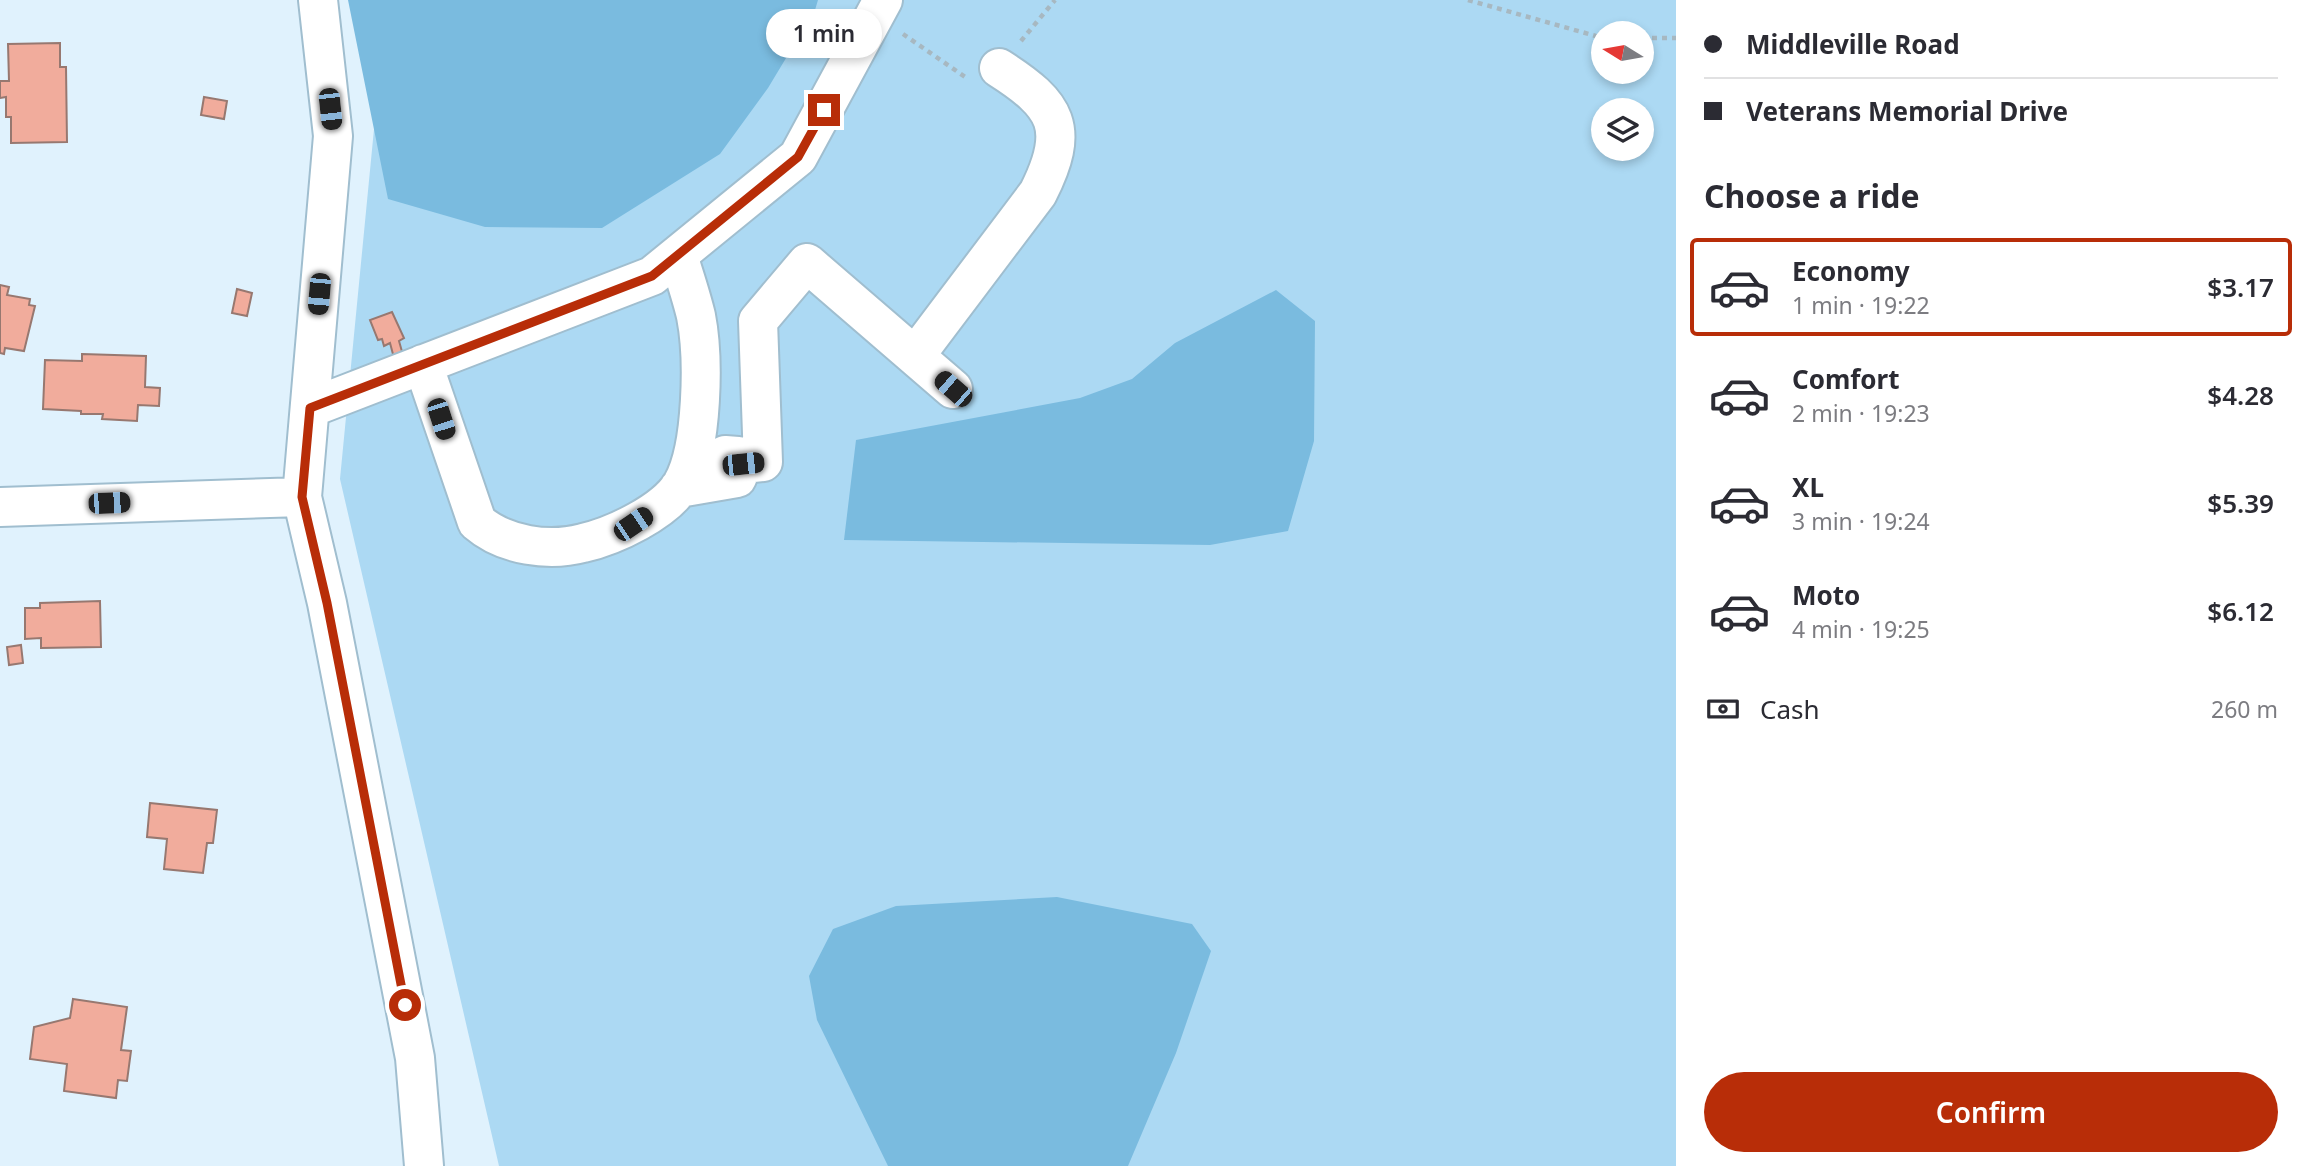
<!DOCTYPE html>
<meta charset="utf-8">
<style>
body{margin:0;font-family:"Noto Sans",sans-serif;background:#f2f2f3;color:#2b2b33;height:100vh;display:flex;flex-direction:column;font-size:26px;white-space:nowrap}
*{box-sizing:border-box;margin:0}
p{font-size:23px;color:#7c7c81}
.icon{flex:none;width:38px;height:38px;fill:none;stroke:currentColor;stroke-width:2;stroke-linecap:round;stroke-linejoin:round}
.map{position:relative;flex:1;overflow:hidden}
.drawer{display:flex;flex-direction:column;background:#fff;width:630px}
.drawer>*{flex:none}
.hud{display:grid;align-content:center;height:154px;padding:0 28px;background:#fff}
.needle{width:46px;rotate:281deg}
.buttons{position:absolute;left:1591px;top:21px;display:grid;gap:14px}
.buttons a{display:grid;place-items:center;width:63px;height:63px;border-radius:50%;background:#fff;box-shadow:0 4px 10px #0003;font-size:35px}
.end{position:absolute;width:32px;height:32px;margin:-16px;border:9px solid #b82d08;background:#fff;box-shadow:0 0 0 4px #fff}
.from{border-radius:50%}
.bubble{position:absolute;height:49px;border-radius:24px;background:#fff;box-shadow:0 4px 10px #0003;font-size:23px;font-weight:600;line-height:49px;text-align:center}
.car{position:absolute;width:21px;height:42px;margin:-21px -10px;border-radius:9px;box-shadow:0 0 5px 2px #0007;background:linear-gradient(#222 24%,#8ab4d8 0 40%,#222 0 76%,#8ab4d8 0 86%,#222 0)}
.hud b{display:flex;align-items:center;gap:24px;height:66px;font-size:26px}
.hud b+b{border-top:2px solid #e1e1e2}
.hud i{width:18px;height:18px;background:#2b2b33}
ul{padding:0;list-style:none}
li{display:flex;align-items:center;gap:21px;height:98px;margin:0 14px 10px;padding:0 14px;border:4px solid transparent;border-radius:7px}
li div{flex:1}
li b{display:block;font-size:26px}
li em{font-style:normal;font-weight:600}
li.current{border-color:#b82d08}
li>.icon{width:63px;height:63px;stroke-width:1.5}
h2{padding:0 28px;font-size:32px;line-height:84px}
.pay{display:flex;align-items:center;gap:18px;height:77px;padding:0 28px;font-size:26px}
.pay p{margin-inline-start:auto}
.cta{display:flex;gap:14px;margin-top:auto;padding:14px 28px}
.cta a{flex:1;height:80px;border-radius:42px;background:#b82d08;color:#fff;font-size:28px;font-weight:600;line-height:80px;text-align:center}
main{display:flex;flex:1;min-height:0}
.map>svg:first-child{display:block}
.green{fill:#acd9f3;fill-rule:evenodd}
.forest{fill:#7abbdf}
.building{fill:#f1ac9c;stroke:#977870;stroke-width:2}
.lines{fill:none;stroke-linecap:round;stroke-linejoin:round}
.minor-casing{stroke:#a0becf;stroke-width:42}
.path{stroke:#a7b8c1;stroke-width:4.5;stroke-dasharray:5 5;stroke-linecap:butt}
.minor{stroke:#fff;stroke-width:38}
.route{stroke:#b82d08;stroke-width:9}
</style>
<main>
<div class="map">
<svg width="1676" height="1166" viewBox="0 0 1676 1166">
<rect width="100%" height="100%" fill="#e0f2fd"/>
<path class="green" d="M364,0H1676V1166H499L340,479L378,88ZM1603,33H1642V72H1603ZM1603,110H1642V149H1603Z"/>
<path class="forest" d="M348,0H818L815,10L768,88L720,154L602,228L485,227L388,199Z
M1276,290L1315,321L1314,441L1288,531L1210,545L844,540L856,440L1080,398L1132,379L1175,343Z
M1057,897L1192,924L1211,951L1176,1053L1128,1166H888L817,1020L809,976L833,929L896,906Z"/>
<path class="building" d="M60,43V67H66L67,142L11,143V117H6V97L0,98V81H9L8,44Z
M204,97L227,101L224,119L201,115Z
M0,285L9,287L7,295L30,299L29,305L35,306L24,351L5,348L4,354L0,353Z
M237,289L252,293L247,316L232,313Z
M392,312L404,338L399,341L403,355L394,358L390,343L384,346L382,339L378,340L370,320Z
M82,354L146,356L145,387L160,388L159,406L138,405L137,421L102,419L103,414H81V411L43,409L45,360L82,361Z
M100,601L101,647L41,648V638L25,639V608H40V603Z
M21,645L23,663L9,665L7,647Z
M150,803L217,810L213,843H207L203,873L164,869L167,839L147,837Z
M73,999L127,1007L121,1050L131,1051L127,1081L118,1080L116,1098L64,1091L67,1064L30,1059L34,1027L70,1018Z"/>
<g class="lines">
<defs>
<path id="minor" d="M318,0L333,136L302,497L327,603L415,1058L424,1166
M915,356L1038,193C1071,128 1057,105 999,68
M423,364L477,522C505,546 549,552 583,543C614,536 665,512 682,484C703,447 704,357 696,316C691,295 684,275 678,255
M310,408L652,276L798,157L883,0
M743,464L763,462L758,321L807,263L953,389
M679,488L737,478L743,464L738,456L725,455
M0,507L302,497"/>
</defs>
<use href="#minor" class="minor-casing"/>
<path class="path" d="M1468,0L1603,38
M903,34L968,79
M1642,38H1676
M1021,41L1055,0"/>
<use href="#minor" class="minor"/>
</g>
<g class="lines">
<path class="route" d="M405,1005L327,603L302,497L310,408L652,276L798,157L824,110"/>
</g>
</svg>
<div class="buttons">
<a><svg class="needle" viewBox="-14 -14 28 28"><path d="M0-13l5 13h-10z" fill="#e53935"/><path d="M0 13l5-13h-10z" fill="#7c7c81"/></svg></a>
<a><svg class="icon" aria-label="layers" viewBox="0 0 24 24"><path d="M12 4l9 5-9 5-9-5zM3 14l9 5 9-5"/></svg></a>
</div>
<i class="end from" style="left:405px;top:1005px"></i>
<i class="end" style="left:824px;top:110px"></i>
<div class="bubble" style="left:766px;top:9px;width:116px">1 min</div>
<i class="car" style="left:330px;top:109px;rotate:174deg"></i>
<i class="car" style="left:319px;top:294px;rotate:185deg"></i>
<i class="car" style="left:953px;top:389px;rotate:311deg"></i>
<i class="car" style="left:441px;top:419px;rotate:162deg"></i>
<i class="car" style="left:743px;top:464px;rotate:84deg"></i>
<i class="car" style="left:109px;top:503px;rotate:88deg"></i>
<i class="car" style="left:633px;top:524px;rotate:56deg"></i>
</div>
<section class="drawer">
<div class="hud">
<b><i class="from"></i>Middleville Road</b>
<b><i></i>Veterans Memorial Drive</b>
</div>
<h2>Choose a ride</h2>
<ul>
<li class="current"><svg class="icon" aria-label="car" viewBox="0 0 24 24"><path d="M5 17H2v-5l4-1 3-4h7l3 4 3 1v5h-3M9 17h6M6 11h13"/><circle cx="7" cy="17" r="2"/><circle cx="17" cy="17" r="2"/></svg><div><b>Economy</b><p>1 min · 19:22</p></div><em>$3.17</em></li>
<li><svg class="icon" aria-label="car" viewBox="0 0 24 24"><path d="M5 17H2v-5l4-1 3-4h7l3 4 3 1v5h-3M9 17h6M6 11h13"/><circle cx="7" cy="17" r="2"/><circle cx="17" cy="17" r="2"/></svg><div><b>Comfort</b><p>2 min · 19:23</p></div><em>$4.28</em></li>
<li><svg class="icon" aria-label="car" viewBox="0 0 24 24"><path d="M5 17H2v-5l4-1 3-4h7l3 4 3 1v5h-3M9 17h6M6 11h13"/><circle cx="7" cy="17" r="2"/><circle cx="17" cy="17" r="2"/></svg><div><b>XL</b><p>3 min · 19:24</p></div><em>$5.39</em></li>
<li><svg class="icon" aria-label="car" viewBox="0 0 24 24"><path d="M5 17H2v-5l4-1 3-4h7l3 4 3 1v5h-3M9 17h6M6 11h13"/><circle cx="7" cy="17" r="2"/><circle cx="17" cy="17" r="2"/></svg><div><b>Moto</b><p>4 min · 19:25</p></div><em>$6.12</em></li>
</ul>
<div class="pay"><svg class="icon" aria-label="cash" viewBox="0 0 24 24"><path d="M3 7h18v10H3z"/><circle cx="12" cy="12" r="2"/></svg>Cash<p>260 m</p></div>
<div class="cta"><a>Confirm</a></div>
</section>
</main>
